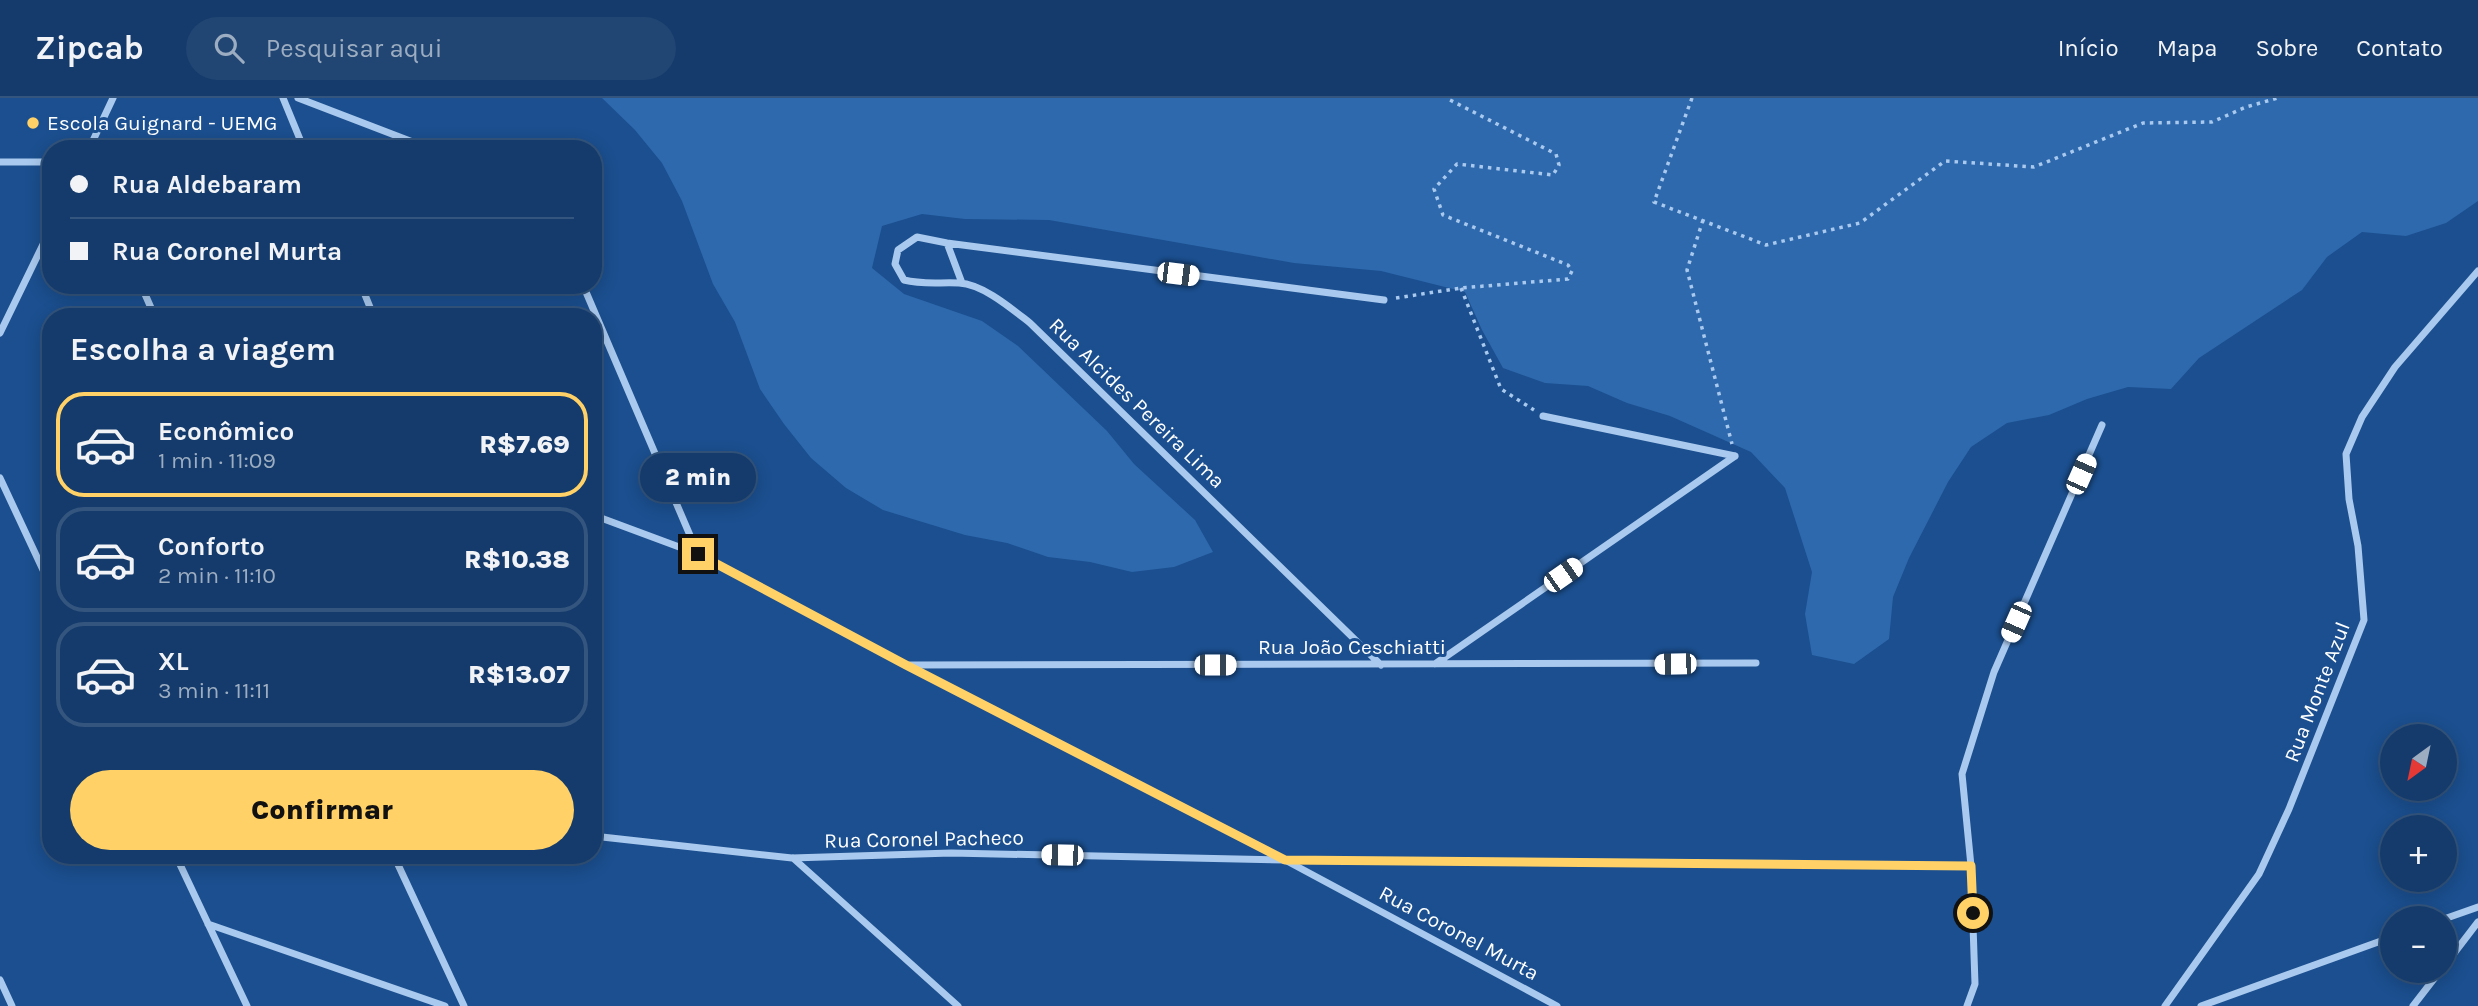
<!DOCTYPE html>
<html lang="pt">
<meta charset="utf-8">
<style>
body{margin:0;font-family:Karla,sans-serif;background:#214673;color:#f1f3f6;height:100vh;display:flex;flex-direction:column;font-size:26px;white-space:nowrap}
*{box-sizing:border-box;margin:0}
p{font-size:23px;color:#9dadc1}
.icon{flex:none;width:38px;height:38px;fill:none;stroke:currentColor;stroke-width:2;stroke-linecap:round;stroke-linejoin:round}
.map{position:relative;flex:1;overflow:hidden}
.panel{position:absolute;left:42px;top:210px;width:560px;height:556px;display:flex;flex-direction:column;background:#143b6b;border-radius:28px;box-shadow:0 4px 18px #0003,0 0 0 2px #33557e}
.panel>*{flex:none}
.hud{position:absolute;left:42px;top:42px;width:560px;height:154px;border-radius:28px;box-shadow:0 4px 18px #0003,0 0 0 2px #33557e;display:grid;align-content:center;height:154px;padding:0 28px;background:#143b6b}
.needle{width:46px;rotate:213deg}
.buttons{position:absolute;left:2380px;top:626px;display:grid;gap:14px}
.buttons a{display:grid;place-items:center;width:77px;height:77px;border-radius:50%;background:#143b6b;box-shadow:0 4px 18px #0003,0 0 0 2px #33557e;font-size:35px}
.end{position:absolute;width:32px;height:32px;margin:-16px;border:9px solid #ffd166;background:#111;box-shadow:0 0 0 4px #111}
.from{border-radius:50%}
.bubble{position:absolute;height:49px;border-radius:24px;background:#143b6b;box-shadow:0 4px 18px #0003,0 0 0 2px #33557e;font-size:23px;font-weight:800;line-height:49px;text-align:center}
.car{position:absolute;width:21px;height:42px;margin:-21px -10px;border-radius:9px;box-shadow:0 0 5px 2px #0007;background:linear-gradient(#fff 24%,#345 0 40%,#fff 0 76%,#345 0 86%,#fff 0)}
.hud b{display:flex;align-items:center;gap:24px;height:66px;font-size:26px}
.hud b+b{border-top:2px solid #33557e}
.hud i{width:18px;height:18px;background:#f1f3f6}
ul{padding:0;list-style:none}
li{display:flex;align-items:center;gap:21px;height:105px;margin:0 14px 10px;padding:0 14px;border:4px solid #33557e;border-radius:28px}
li div{flex:1}
li b{display:block;font-size:26px}
li em{font-style:normal;font-weight:800}
li.selected{border-color:#ffd166}
li>.icon{width:63px;height:63px;stroke-width:1.5}
h2{padding:0 28px;font-size:32px;line-height:84px}
.action{display:flex;gap:14px;margin-top:auto;padding:14px 28px}
.action a{flex:1;height:80px;border-radius:42px;background:#ffd166;color:#111;font-size:28px;font-weight:800;line-height:80px;text-align:center}
header{display:flex;align-items:center;gap:42px;box-sizing:border-box;height:98px;padding:0 35px;background:#143b6b;border-bottom:2px solid #33557e}
header strong{font-size:33px}
nav{display:flex;gap:38px;margin-inline-start:auto;font-size:24px}
.search{width:490px;height:63px;background:#214673;display:flex;align-items:center;gap:18px;box-sizing:border-box;padding:0 24px;border-radius:38px;color:#9dadc1;font-size:26px}
.map>svg:first-child{display:block}
.green{fill:#2e69ad}
.lines{fill:none;stroke-linecap:round;stroke-linejoin:round}
.path{stroke:#a9c9ee;stroke-width:3.5;stroke-dasharray:3.5 5;stroke-linecap:butt}
.minor{stroke:#a9c9ee;stroke-width:7}
.route{stroke:#ffd166;stroke-width:9}
.poi-dot{fill:#ffd166;stroke:#1b4f8f;stroke-width:2.5}
.labels{text-anchor:middle;stroke-width:6;stroke-linejoin:round;paint-order:stroke}
.poi-label{font-size:21px;fill:#fff;stroke:#1b4f8f;text-anchor:start}
.street-label{font-size:21px;fill:#fff;stroke:#1b4f8f}
</style>
<header>
<strong>Zipcab</strong>
<div class="search"><svg class="icon" aria-label="search" viewBox="0 0 24 24"><circle cx="10" cy="10" r="6"/><path d="M15 15l6 6"/></svg>Pesquisar aqui</div>
<nav><a>Início</a><a>Mapa</a><a>Sobre</a><a>Contato</a></nav>
</header>
<div class="map">
<svg width="2478" height="908" viewBox="0 0 2478 908">
<rect width="100%" height="100%" fill="#1b4f8f"/>
<path class="green" d="M602,0H2478V103L2446,125L2406,138L2362,134L2327,159L2302,192L2199,260L2171,291L2128,289L2087,301L2049,317L2007,325L1971,349L1948,384L1909,460L1893,499L1889,541L1854,566L1812,557L1805,516L1812,474L1785,390L1751,354L1670,318L1627,305L1588,288L1545,285L1503,270L1482,232L1465,194L1381,173L1294,165L1049,122L965,121L922,116L882,128L872,170L904,196L982,223L1018,248L1107,333L1134,366L1195,422L1213,454L1174,469L1132,474L1090,464L1048,459L1007,445L965,437L883,412L846,390L811,360L784,326L760,291L735,224L713,186L682,103L662,65L635,32Z"/>
<g class="lines">
<path class="path" d="M1692,0L1654,104L1766,147L1860,125L1945,63L2034,69L2143,25L2212,24L2246,9L2278,0
M1703,122L1687,172L1732,346
M1461,190L1501,291L1534,312
M1396,200L1461,190L1568,181L1572,173L1568,167L1443,117L1434,91L1457,66L1553,77L1559,67L1556,56L1446,0"/>
<path class="minor" d="M283,0L304,51
M298,0L431,51
M89,51L113,0
M0,64H51
M947,145L962,185
M141,187L155,219
M361,187L374,219
M583,187L698,456
M0,235L51,130
M1543,318L1735,358
M0,380L51,489
M593,417L698,456L906,567L1285,762L1557,908
M1435,566L1735,358
M910,567L1756,565
M1381,567L1030,225C1012,211 983,186 959,185C940,184 923,187 904,182L895,166L898,152L917,139L947,145L1384,202
M593,723L601,740
M593,738L792,760L951,755L1285,762L1971,768
M176,758L247,908
M394,758L464,908
M793,760L958,908
M2444,821L2478,809
M208,826L445,908
M2445,867L2478,824
M0,882L12,908
M1967,908L1975,886L1971,768L1962,676L1994,574L2102,327
M2165,908L2259,776L2289,711L2364,522L2358,448L2349,401L2346,356L2362,319L2395,269L2478,173
M2201,908L2392,839
M2413,908L2440,873"/>
</g>
<g class="lines">
<path class="route" d="M698,456L906,567L1285,762L1971,768L1973,815"/>
</g>
<circle class="poi-dot" cx="33" cy="25" r="7"/>
<g class="labels">
<g class="poi-label">
<text x="47" y="32">Escola Guignard - UEMG</text>
</g>
<g class="street-label">
<text transform="translate(1137 305) rotate(44)" y="7">Rua Alcides Pereira Lima</text>
<text x="1352" y="556">Rua João Ceschiatti</text>
<text transform="translate(2317 594) rotate(-69)" y="7">Rua Monte Azul</text>
<text transform="translate(924 741) rotate(-1)" y="7">Rua Coronel Pacheco</text>
<text transform="translate(1459 835) rotate(28)" y="7">Rua Coronel Murta</text>
</g>
</g>
</svg>
<div class="buttons">
<a><svg class="needle" viewBox="-14 -14 28 28"><path d="M0-13l5 13h-10z" fill="#e53935"/><path d="M0 13l5-13h-10z" fill="#9dadc1"/></svg></a>
<a>+</a>
<a>−</a>
</div>
<i class="end from" style="left:1973px;top:815px"></i>
<i class="end" style="left:698px;top:456px"></i>
<div class="bubble" style="left:640px;top:355px;width:116px">2 min</div>
<i class="car" style="left:1178px;top:176px;rotate:97deg"></i>
<i class="car" style="left:2081px;top:376px;rotate:24deg"></i>
<i class="car" style="left:1563px;top:477px;rotate:55deg"></i>
<i class="car" style="left:2016px;top:524px;rotate:204deg"></i>
<i class="car" style="left:1675px;top:566px;rotate:269deg"></i>
<i class="car" style="left:1215px;top:567px;rotate:90deg"></i>
<i class="car" style="left:1062px;top:757px;rotate:271deg"></i>
<div class="hud">
<b><i class="from"></i>Rua Aldebaram</b>
<b><i></i>Rua Coronel Murta</b>
</div>
<section class="panel">
<h2>Escolha a viagem</h2>
<ul>
<li class="selected"><svg class="icon" aria-label="car" viewBox="0 0 24 24"><path d="M5 17H2v-5l4-1 3-4h7l3 4 3 1v5h-3M9 17h6M6 11h13"/><circle cx="7" cy="17" r="2"/><circle cx="17" cy="17" r="2"/></svg><div><b>Econômico</b><p>1 min · 11:09</p></div><em>R$7.69</em></li>
<li><svg class="icon" aria-label="car" viewBox="0 0 24 24"><path d="M5 17H2v-5l4-1 3-4h7l3 4 3 1v5h-3M9 17h6M6 11h13"/><circle cx="7" cy="17" r="2"/><circle cx="17" cy="17" r="2"/></svg><div><b>Conforto</b><p>2 min · 11:10</p></div><em>R$10.38</em></li>
<li><svg class="icon" aria-label="car" viewBox="0 0 24 24"><path d="M5 17H2v-5l4-1 3-4h7l3 4 3 1v5h-3M9 17h6M6 11h13"/><circle cx="7" cy="17" r="2"/><circle cx="17" cy="17" r="2"/></svg><div><b>XL</b><p>3 min · 11:11</p></div><em>R$13.07</em></li>
</ul>
<div class="action"><a>Confirmar</a></div>
</section>
</div>
